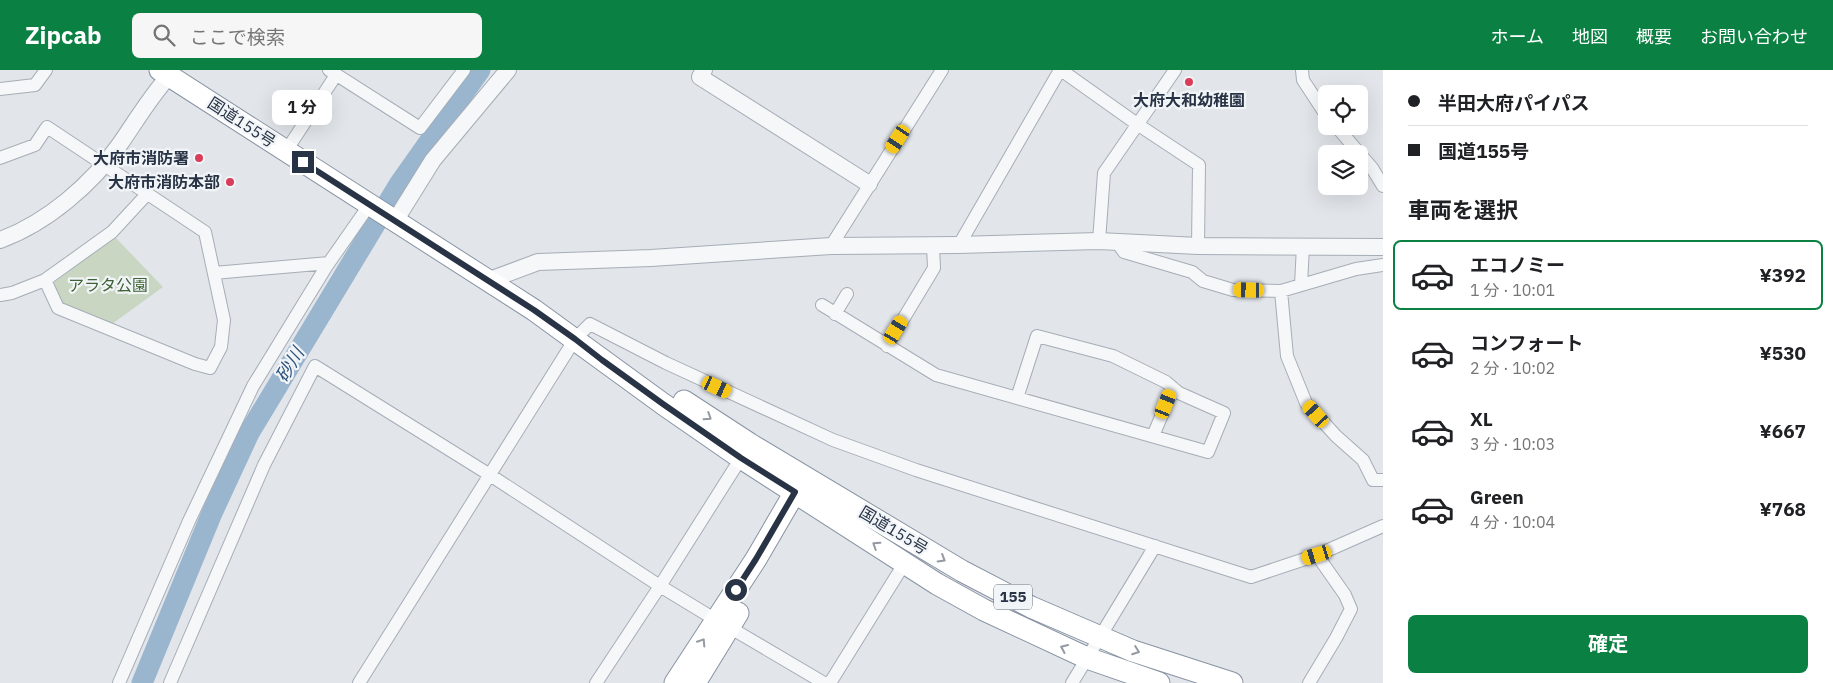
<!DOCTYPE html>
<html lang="ja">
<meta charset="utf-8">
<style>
body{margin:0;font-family:"IBM Plex Sans","Noto Sans JP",sans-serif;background:#f6f6f6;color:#202124;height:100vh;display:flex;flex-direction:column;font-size:19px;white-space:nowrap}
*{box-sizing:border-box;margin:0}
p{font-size:16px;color:#757577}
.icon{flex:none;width:28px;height:28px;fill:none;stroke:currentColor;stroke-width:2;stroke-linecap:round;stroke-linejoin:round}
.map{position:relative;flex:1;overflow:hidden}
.sheet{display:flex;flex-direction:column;background:#fff;width:450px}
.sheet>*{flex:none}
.guide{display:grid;align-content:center;height:110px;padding:0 25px;background:#fff}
.fabs{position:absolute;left:1318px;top:15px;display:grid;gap:10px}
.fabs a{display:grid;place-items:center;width:50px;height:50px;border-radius:8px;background:#fff;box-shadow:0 5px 20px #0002;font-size:25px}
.end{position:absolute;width:22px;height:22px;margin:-11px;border:6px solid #283345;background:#fff;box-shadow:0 0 0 2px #fff}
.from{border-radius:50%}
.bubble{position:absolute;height:35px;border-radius:8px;background:#fff;box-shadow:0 5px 20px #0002;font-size:16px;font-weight:700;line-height:35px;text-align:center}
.car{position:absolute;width:15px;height:30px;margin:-15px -8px;border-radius:6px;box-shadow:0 0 4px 1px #0007;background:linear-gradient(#f5c518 24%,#345 0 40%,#f5c518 0 76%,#345 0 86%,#f5c518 0)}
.guide b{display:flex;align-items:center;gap:18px;height:48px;font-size:19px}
.guide b+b{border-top:1px solid #e0e0e0}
.guide i{width:12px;height:12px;background:#202124}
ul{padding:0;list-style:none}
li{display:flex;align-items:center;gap:15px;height:70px;margin:0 10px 8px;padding:0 15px;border:2px solid transparent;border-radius:8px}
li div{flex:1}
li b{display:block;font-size:19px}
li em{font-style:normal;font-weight:700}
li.active{border-color:#0b8043}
li>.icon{width:45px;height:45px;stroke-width:1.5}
h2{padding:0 25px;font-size:22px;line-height:60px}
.action{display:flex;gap:10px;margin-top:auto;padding:10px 25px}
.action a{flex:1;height:58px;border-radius:8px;background:#0b8043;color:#fff;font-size:20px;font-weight:700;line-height:58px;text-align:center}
header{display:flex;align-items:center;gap:30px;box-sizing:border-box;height:70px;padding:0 25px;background:#0b8043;color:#fff}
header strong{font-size:24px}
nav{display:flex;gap:28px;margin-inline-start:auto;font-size:18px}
.search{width:350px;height:45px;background:#f6f6f6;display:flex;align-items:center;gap:12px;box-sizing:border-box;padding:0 18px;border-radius:8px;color:#757577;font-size:19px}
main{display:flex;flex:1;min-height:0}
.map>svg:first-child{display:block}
.green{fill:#c8d6c2}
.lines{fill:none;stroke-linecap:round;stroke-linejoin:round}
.river{stroke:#9ab5ce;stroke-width:21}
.minor-casing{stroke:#a6adb6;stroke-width:14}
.tertiary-casing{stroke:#a6adb6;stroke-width:18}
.trunk-casing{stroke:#8893a3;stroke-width:23}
.minor{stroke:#f5f7f9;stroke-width:12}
.tertiary{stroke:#f5f7f9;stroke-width:16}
.trunk{stroke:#fff;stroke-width:21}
.oneway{stroke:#9499a2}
.route{stroke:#283345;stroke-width:6}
.poi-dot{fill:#da3d59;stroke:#f2f5f8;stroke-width:2}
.labels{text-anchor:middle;stroke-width:4.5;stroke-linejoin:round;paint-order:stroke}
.shield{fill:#f2f5f8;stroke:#656d7b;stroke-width:1}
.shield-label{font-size:15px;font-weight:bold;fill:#283345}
.poi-label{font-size:16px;font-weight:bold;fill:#283345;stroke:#f2f5f8;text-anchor:end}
.street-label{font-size:16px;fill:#283345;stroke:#f2f5f8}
.park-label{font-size:16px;fill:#3e6234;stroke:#f2f5f8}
.water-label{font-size:18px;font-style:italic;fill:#2e537d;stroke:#f2f5f8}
</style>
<header>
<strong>Zipcab</strong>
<div class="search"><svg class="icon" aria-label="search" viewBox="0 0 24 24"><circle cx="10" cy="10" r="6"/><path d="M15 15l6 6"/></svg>ここで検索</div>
<nav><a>ホーム</a><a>地図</a><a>概要</a><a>お問い合わせ</a></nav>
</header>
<main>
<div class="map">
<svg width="1383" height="613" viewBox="0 0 1383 613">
<rect width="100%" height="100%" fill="#e2e6eb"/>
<path class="green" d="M115,167L163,217L112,254L62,234L52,214Z"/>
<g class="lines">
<path class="river" d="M142,613L212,443L249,363L400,113L480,0"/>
<defs>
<path id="minor" d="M329,0L420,58L464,0
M1061,0L1137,54L1199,95L1198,176
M1302,0L1303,10L1326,45
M0,19L35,15L46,0
M1336,56L1372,98L1383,116
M286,81L336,5
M0,88L35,75L47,57L205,162L224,250L221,277L210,298L195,294L58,238L45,210
M1099,171L1104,103L1175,0
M1117,172L1124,182L1192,202L1203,211L1233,220L1281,221L1356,199L1383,195
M959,175L1060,0
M831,176L942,0
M214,203L329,193
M1301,215L1303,176
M1281,221L1287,286L1306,333L1336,366L1363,390L1373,410H1383
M0,225L12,223L45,210L112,162L148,123
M822,235L936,305L1208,382L1224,343L1179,323L1166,312L1113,286L1037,266L1017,328
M835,244L847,224
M887,276L934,198L933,176
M1153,366L1173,318
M729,557L824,613
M119,613L189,451L253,316L326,197L370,134
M170,613L264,395L315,296L490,405L660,516L741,388
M359,613L575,269L590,254L666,293L833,370L916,400L1251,507L1317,485L1383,456
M596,613L660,516L716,550
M830,613L904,494
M1072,613L1155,476
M1309,613L1336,568L1351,539L1345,525L1317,485"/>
<path id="tertiary" d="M704,0L700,7L869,114
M395,151L433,90L508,0
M0,170C47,153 92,114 120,74C136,51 150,27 169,6
M487,211L538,192L651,188L831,176L959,175L1099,171L1198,176L1383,177"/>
<path id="trunk" d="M160,0L534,240L663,334L741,388L937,514L984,540L1087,588L1159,613
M684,331L750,374L962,501L1031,537L1133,581L1232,613
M675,613L756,489L795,422L806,413
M695,613L738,543"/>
</defs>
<use href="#minor" class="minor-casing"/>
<use href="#tertiary" class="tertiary-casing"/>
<use href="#trunk" class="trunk-casing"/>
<use href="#minor" class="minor"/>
<use href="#tertiary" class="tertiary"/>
<use href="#trunk" class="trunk"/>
</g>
<defs><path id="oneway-chevron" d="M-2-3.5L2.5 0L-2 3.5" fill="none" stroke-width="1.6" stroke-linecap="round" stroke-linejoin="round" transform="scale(1.25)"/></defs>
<g class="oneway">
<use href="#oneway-chevron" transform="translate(708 347) rotate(33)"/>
<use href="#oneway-chevron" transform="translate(876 475) rotate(-147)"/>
<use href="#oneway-chevron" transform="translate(942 489) rotate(31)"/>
<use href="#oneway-chevron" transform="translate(702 572) rotate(-57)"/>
<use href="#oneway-chevron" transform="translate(1064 578) rotate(-156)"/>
<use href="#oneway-chevron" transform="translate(1136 581) rotate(20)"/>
</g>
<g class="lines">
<path class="route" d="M303,92L534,240L575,269L602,290L663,334L741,388L795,422L756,489L736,520"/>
</g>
<g class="poi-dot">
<circle cx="1189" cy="12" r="5"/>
<circle cx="199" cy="88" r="5"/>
<circle cx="230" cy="112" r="5"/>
</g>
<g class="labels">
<rect class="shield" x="994" y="514.5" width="38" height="25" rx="4"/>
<g class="shield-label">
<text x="1013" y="532">155</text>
</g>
<g class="poi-label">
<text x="1189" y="36" text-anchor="middle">大府大和幼稚園</text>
<text x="189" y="94">大府市消防署</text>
<text x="220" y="118">大府市消防本部</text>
</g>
<g class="street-label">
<text transform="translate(242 52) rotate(33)" y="6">国道155号</text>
<text transform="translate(894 460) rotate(31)" y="6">国道155号</text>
</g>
<g class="park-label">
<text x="108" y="221">アラタ公園</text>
</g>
<g class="water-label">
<text transform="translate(290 295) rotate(-59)" y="6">砂川</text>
</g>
</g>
</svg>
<div class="fabs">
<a><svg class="icon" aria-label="locate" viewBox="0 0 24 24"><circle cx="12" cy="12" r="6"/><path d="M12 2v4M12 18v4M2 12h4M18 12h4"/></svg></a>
<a><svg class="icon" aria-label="layers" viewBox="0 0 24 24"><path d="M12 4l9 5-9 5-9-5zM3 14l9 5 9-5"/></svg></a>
</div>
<i class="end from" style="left:736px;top:520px"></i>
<i class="end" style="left:303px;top:92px"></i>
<div class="bubble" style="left:272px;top:20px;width:60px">1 分</div>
<i class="car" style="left:898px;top:69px;rotate:213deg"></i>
<i class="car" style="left:1249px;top:220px;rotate:271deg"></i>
<i class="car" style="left:896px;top:260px;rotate:31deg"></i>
<i class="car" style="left:717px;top:317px;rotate:115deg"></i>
<i class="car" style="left:1166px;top:334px;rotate:22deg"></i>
<i class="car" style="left:1316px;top:344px;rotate:318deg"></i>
<i class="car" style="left:1317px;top:485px;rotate:253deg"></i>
</div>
<section class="sheet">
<div class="guide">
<b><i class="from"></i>半田大府パイパス</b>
<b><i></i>国道155号</b>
</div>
<h2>車両を選択</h2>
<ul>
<li class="active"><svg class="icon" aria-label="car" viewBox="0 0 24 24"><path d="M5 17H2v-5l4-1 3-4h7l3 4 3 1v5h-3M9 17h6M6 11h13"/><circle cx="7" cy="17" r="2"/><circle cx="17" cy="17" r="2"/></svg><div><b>エコノミー</b><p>1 分 · 10:01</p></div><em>¥392</em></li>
<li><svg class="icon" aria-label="car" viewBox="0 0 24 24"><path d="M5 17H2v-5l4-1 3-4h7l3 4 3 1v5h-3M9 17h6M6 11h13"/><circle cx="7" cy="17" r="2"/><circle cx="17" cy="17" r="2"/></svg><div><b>コンフォート</b><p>2 分 · 10:02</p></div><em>¥530</em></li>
<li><svg class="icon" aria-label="car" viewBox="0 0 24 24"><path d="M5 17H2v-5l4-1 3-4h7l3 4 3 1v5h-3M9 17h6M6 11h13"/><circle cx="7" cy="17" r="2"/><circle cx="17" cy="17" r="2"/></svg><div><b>XL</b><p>3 分 · 10:03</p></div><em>¥667</em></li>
<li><svg class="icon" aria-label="car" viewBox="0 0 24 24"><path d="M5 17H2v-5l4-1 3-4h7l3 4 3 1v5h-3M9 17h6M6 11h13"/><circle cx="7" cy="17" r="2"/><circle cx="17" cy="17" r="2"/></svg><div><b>Green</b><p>4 分 · 10:04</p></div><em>¥768</em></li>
</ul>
<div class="action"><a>確定</a></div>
</section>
</main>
